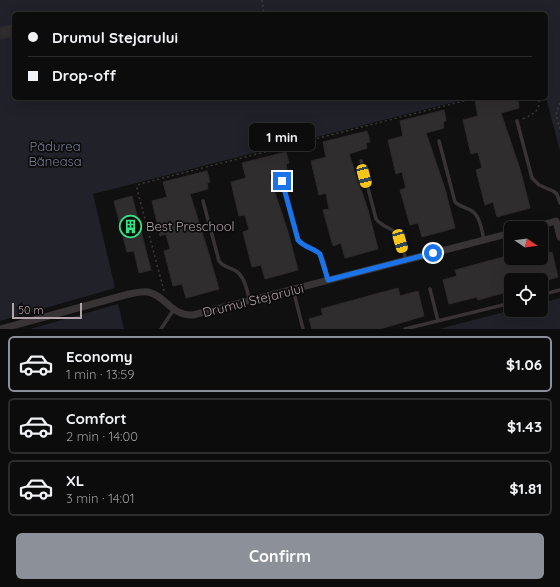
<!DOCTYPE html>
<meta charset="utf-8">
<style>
body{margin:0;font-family:Quicksand,sans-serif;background:#1b1a1a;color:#f1f3f6;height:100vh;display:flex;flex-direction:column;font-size:15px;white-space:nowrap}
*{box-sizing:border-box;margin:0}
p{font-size:13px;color:#9a9b9d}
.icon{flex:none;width:22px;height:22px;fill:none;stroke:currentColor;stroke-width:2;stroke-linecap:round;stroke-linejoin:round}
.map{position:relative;height:329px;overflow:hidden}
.sheet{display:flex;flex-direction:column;background:#0d0c0c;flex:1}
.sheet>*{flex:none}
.top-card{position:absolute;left:12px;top:12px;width:536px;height:88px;border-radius:6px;box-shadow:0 4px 16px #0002,0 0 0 1px #2d2c2d;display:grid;align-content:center;height:88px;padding:0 16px;background:#0d0c0c}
.needle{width:26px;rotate:103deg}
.buttons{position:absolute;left:504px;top:221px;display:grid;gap:8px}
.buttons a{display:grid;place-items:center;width:44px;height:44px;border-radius:6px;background:#0d0c0c;box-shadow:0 4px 16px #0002,0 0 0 1px #2d2c2d;font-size:20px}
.scale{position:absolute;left:12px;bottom:10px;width:70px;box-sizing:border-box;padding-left:4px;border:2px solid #b1a2aa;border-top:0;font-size:11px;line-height:14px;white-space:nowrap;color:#b1a2aa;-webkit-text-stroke:3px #0c0b0b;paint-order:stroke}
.end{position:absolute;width:18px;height:18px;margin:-9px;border:5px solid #1a73e8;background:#fff;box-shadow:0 0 0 2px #fff}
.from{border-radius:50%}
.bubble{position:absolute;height:28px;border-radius:6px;background:#0d0c0c;box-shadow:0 4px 16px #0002,0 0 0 1px #2d2c2d;font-size:13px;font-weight:800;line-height:28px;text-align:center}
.car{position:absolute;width:12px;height:24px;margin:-12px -6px;border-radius:5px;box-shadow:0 0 3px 1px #0007;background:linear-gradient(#f5c518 24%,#345 0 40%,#f5c518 0 76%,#345 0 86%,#f5c518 0)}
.top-card b{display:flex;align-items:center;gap:14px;height:38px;font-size:15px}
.top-card b+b{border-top:1px solid #2d2c2d}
.top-card i{width:10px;height:10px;background:#f1f3f6}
ul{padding:7px 0 0;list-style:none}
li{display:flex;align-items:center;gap:12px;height:56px;margin:0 8px 6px;padding:0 8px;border:2px solid #2d2c2d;border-radius:6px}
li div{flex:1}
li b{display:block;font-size:15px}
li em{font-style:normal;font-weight:800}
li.on{border-color:#8c9099}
li>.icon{width:36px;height:36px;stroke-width:1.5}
.button{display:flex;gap:8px;margin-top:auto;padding:8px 16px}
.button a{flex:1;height:46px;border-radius:6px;background:#8c9099;color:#fff;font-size:16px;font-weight:800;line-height:46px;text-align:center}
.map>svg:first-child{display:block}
.green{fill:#212129}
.building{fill:#302d2f;stroke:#2d2a2b}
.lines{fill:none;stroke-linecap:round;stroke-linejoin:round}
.path{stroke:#3d383a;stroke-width:1.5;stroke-dasharray:2 3;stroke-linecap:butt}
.service{stroke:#383335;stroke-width:3.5}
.minor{stroke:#383335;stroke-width:7}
.route{stroke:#1a73e8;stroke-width:5}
.labels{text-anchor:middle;stroke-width:3.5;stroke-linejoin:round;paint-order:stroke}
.park-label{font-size:13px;fill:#7a7f9b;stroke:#0c0b0b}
.poi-label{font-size:13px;fill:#b1a2aa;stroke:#0c0b0b;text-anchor:start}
.street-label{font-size:13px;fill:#b1a2aa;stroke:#0c0b0b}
</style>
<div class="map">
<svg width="560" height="329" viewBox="0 0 560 329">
<rect width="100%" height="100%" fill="#111010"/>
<path class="green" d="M0,0H560V151L546,98V14H14V98H470L93,194L115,288L0,321Z
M560,298V329H439L512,310H541V303Z
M118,304L124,329H30Z"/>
<path class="building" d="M11,25L13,37L0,39V27Z
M486,98H518L519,108L501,113L520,169L530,208L497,217L493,202L485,205L476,170L482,168L478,152L471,154L463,120L478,116L475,101Z
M444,110L446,121L443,122L444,128L426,133L445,189L455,228L422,237L418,223L410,225L400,190L406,188L402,172L396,174L388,140L403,136L400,121Z
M367,131L370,142L366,143L367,148L349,154L368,210L378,249L345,258L341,243L333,246L323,210L329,209L326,193L319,195L311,161L326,157L323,142Z
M286,152L289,163L286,164L287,170L269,175L288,232L298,270L265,279L261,265L252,267L243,232L249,230L245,215L239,216L231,182L246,178L242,163Z
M207,171L210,182L207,183L208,189L190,194L208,251L219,289L186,298L182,284L173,286L164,251L170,249L166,234L160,236L152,201L167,197L163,182Z
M132,196L151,270L139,273L134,251L127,252L114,201Z
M552,252L558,277L541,282V280H538L537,277L527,280H511V286H509L511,291L478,300L477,297L449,304L443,280L457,276L455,270L511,255V258H541V255Z
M398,288L400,296L418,291L424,316L380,329H312L309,319L323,315L321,309Z"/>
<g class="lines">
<path class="path" d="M262,0L264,14
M368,98H370
M560,103L556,115L560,129
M523,119C534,113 540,112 539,98
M164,291L137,189V186L140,184L475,98"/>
<path class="service" d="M517,121L532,178L539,185L553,191L557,194L560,203
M439,141L455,202C460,207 466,207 472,211C480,216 482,231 484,240
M361,161L376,219C381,226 389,227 395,232C402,239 403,251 406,260
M282,181L298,240C303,246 309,247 315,250C325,255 326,271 328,280
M203,201L219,261C224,268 230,267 236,271C245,277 247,291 250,301
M293,289L303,329
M430,289L438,321
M541,295L560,290
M161,329L174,309
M405,329L511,303"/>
<path class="minor" d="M531,228L556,221L560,237
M1,329L129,294C135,293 142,291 148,292C165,295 171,316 193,315L511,233"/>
</g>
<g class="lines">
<path class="route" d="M282,181L298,240C305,248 314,248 320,254L328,280L433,253"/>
</g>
<defs>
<symbol id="building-ring" viewBox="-11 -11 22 22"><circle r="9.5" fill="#0c0b0b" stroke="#35e584" stroke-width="1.5"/><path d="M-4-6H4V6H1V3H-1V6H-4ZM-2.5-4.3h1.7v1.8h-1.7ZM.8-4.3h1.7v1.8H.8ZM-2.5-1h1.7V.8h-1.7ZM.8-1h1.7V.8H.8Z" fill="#35e584"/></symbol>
</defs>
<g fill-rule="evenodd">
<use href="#building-ring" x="118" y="214" width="25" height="25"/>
</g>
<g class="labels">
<g class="park-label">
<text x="55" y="151">Pădurea<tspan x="55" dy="15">Băneasa</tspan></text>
</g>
<g class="poi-label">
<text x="146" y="231">Best Preschool</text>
</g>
<g class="street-label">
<text transform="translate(253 300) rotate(-14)" y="5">Drumul Stejarului</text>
</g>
</g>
</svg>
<div class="buttons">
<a><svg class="needle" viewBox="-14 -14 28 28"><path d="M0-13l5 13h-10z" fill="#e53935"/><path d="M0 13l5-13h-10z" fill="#9a9b9d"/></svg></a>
<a><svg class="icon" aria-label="locate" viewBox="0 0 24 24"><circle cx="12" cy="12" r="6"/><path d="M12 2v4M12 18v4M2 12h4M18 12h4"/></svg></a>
</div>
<div class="scale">50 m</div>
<i class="end from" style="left:433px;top:253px"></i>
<i class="end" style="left:282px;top:181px"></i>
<div class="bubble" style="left:249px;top:123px;width:66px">1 min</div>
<i class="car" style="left:364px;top:176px;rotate:165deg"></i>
<i class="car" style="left:400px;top:241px;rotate:164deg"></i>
<div class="top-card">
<b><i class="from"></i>Drumul Stejarului</b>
<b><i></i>Drop-off</b>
</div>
</div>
<section class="sheet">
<ul>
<li class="on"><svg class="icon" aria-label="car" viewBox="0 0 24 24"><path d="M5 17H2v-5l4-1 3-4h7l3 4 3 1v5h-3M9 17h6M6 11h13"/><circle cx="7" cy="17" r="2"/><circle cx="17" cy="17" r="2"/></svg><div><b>Economy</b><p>1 min · 13:59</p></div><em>$1.06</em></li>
<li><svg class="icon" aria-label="car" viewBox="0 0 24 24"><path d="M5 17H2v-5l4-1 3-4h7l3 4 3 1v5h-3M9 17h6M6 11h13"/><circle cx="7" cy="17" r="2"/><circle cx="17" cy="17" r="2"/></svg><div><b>Comfort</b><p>2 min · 14:00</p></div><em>$1.43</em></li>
<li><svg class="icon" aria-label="car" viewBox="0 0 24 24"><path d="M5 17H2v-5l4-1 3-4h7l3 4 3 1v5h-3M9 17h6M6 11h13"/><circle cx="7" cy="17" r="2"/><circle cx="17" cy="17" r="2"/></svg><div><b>XL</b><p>3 min · 14:01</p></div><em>$1.81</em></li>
</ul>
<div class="button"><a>Confirm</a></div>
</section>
